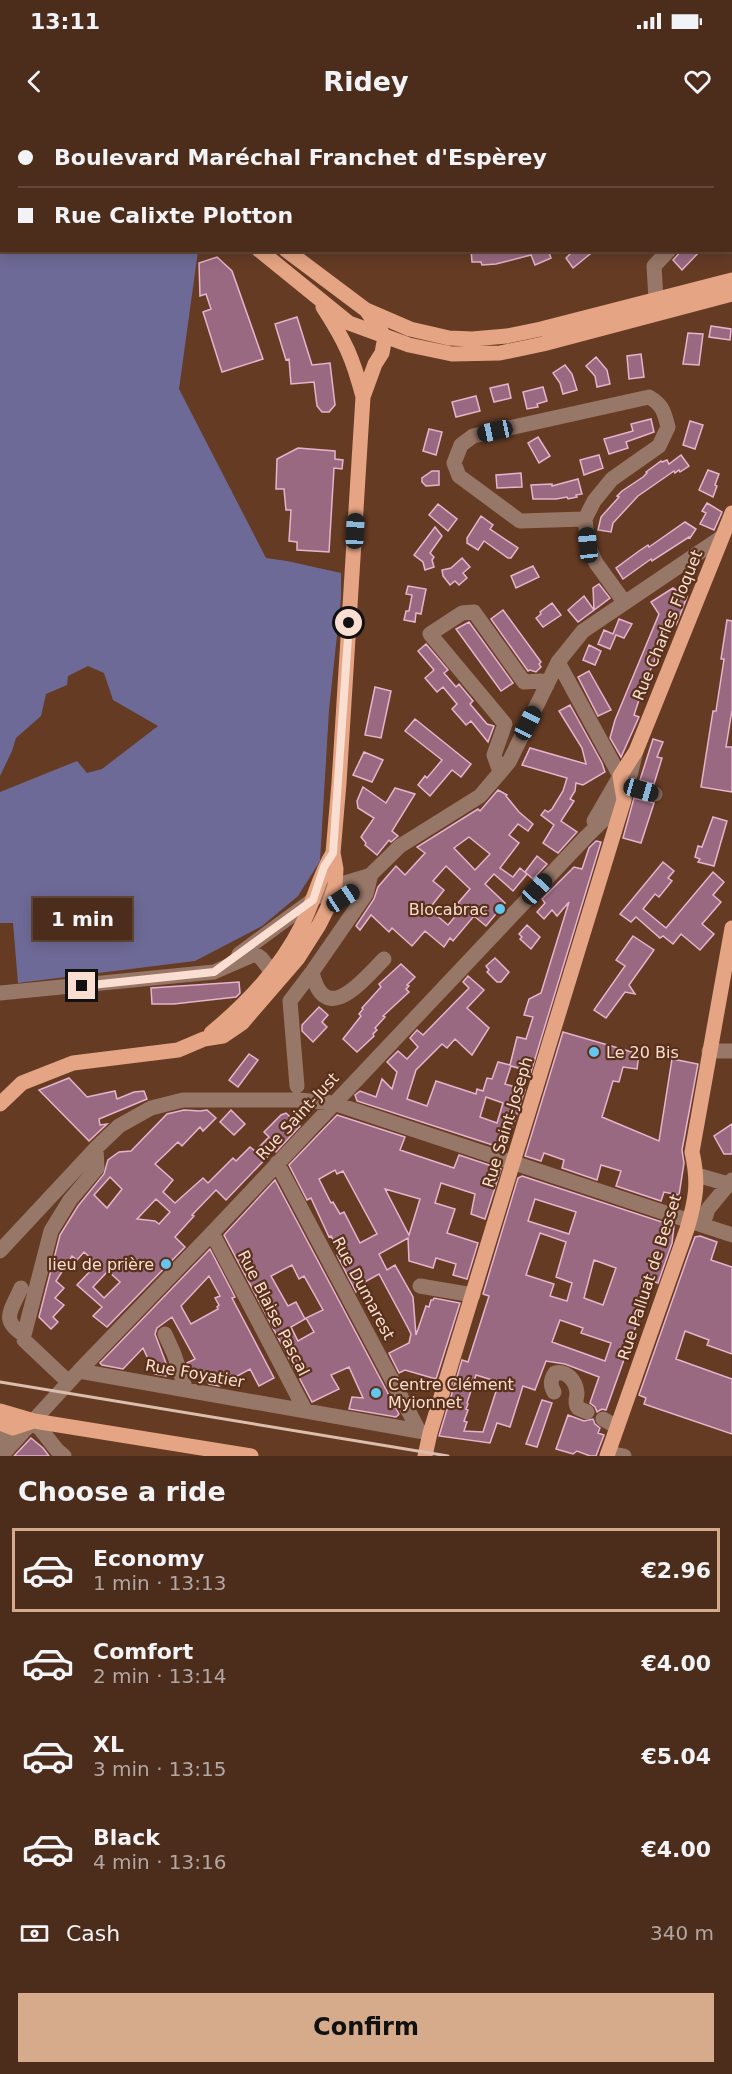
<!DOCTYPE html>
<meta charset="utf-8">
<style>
body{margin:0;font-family:"DejaVu Sans",sans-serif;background:#533424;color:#f1f3f6;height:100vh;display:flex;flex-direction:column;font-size:22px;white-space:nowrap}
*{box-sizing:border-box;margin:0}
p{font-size:20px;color:#b2a7a3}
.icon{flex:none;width:33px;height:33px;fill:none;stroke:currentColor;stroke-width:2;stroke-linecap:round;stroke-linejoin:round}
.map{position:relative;height:1336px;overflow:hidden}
.details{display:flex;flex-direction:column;background:#4c2c1b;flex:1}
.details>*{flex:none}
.top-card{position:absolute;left:0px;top:0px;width:732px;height:132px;box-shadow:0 3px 15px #0003,0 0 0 2px #63483a;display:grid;align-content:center;height:132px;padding:0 18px;background:#4c2c1b}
.end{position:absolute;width:27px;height:27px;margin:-14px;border:8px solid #f9ded1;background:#111;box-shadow:0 0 0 3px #111}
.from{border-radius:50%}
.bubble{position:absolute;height:42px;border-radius:0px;background:#4c2c1b;box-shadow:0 3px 15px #0003,0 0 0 2px #63483a;font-size:20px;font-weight:700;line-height:42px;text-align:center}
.car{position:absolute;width:18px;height:36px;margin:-18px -9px;border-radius:8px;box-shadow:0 0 4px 2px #0007;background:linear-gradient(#222 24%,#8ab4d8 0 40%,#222 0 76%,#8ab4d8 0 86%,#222 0)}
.top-card b{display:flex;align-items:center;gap:21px;height:57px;font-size:22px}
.top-card b+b{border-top:2px solid #63483a}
.top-card i{width:15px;height:15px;background:#f1f3f6}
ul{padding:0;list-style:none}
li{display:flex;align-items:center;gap:18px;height:84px;margin:0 12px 9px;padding:0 6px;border:3px solid transparent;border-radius:0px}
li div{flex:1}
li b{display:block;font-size:22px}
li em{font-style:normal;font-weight:700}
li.current{border-color:#d6ab8b}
li>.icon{width:54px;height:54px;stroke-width:1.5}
h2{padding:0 18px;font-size:27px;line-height:72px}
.pay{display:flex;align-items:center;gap:15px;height:66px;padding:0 18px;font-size:22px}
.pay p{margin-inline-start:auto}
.button{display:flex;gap:12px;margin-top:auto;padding:12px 18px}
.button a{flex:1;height:69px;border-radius:0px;background:#d6ab8b;color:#111;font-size:24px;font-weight:700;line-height:69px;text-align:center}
.status{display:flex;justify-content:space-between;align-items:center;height:42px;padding:0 30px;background:#4c2c1b;direction:ltr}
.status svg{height:16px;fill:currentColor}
header{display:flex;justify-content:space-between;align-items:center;height:78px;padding:0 18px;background:#4c2c1b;font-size:27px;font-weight:700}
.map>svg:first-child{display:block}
.green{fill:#6e6a97}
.building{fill:#986980;stroke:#e8b3cc;stroke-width:1.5;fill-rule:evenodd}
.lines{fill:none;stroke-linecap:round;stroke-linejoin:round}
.minor{stroke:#977767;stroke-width:15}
.major{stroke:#e5a483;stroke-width:15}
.rail{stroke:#dcbeaf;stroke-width:3}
.route{stroke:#f9ded1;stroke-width:8}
.poi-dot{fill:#64c5ee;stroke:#59301a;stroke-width:2}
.labels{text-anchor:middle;stroke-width:4.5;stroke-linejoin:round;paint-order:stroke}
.street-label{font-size:16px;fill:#f9ded1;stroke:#59301a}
.poi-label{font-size:16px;fill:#f9ded1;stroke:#59301a;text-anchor:end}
</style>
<div class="status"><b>13:11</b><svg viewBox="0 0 49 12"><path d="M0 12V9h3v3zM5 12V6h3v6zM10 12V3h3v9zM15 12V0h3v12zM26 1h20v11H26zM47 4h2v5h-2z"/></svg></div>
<header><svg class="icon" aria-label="back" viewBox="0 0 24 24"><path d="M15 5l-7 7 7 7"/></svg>Ridey<svg class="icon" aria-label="heart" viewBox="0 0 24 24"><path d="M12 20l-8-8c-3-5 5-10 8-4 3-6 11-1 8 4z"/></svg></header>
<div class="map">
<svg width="732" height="1336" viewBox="0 0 732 1336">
<rect width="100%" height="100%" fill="#653b24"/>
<path class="green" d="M0,0H67L69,1L2,2V130L198,131L179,269L266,438L287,441L341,453V478L329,590L320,741L298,776L262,806L195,841L18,863L13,803H0V672L77,641L87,653L102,649L158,606L113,580L104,553L88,546L68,556L67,565L46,574L41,596L16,618L12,631L0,656Z"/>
<path class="building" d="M471,130H548L551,138L535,145L531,135L496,144L482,145L481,142H472Z
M574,130H595L573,148L566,138Z
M682,130H701L682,150L673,140Z
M217,137L232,151L263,239L222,252L203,192L211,189L206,174L200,176L199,143Z
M297,197L312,245L330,243L335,285L329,292H322L317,286L314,262L291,264L289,239L286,240L275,204Z
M711,206L731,209L730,220L709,217Z
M688,213L703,214L699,245L683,244Z
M641,234L644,257L629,259L627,236Z
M596,237L607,250L610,264L597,267L595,256L586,246Z
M565,245L572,254L577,270L563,274L560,263L553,253Z
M508,264L511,278L494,282L490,268Z
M543,267L547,281L537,284L538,287L527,289L523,272Z
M476,276L480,291L456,297L452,282Z
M651,299L654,312L626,322L628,328L609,334L604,319L633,311L631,304Z
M690,301L703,305L695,329L683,325Z
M429,309L442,312L436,335L423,331Z
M538,317L550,336L539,343L528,323Z
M298,328L335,331V339L343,340L342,349L334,348L329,432L297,430V422L289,421L291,390H286L284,369H276L277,339Z
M599,335L603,348L584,355L580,340Z
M681,335L689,346L680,352L679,350L675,353L674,351L638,376L613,403L611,412L598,410L601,397L619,377L617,376L622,371L643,357L647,353L646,352L661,341L662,342L667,340L669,344Z
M708,350L719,354L715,365L717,366L713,377L699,370Z
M432,351H439V365L426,366L422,362V358Z
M521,353L522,367L497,368L496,355Z
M578,359L582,374L576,375L577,377L568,379L567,377L556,379H533L531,365L552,364V366Z
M707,383L722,392L714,410L700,404L706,393L702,391Z
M438,384L457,399L448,411L429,395Z
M481,396L493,405L490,409L518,428L511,438H508L484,421L478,430L467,423V418Z
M685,402L696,409L690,418L689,417L652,441L651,439L623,459L616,448L639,431L648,425L649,427Z
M435,407L442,416L430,433L434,437L432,440L434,447L425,450L423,442L414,435Z
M462,438L470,447L463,453L467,458L459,465L455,461L450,465L443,456L442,450L451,448Z
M533,446L539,457L516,468L511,456Z
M599,464L610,478L594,490L593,468Z
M408,466L426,469L421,494L416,493L415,502L404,500L406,491H409L412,475L406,474Z
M673,468L687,477L676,505L671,502L644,565L634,595L639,597L621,637L610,618L615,600L659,494L651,482Z
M584,476L594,490L578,502L568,490Z
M552,483L561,495L543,507L536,498L541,494L540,492Z
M503,490L541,542L539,544L541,547L536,552L530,550L528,551L491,499Z
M619,499L632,504L624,518L616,515L610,529L598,524L604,510L613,514Z
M727,500L732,501V590L726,627H732V672L701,667L713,591H716L724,539H721Z
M469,502L513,563L501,571L456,509Z
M426,524L448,550L444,553L456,567L459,564L473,581L470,584L487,604L494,606L488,622L471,601L466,605L452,589L457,584L443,567L437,572L425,558L434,550L418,531Z
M589,525L601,531L595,545L583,540Z
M589,551L611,590L598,596L578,557Z
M375,567L391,571L381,618L365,615Z
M570,585L602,643L605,652L583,665L576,663L575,671L570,679L574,681L561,701L577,712L558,733L543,723L554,705L541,695L545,690L548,692L552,689L563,671L567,658L522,645L530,628L586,644L582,628L559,591Z
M415,599L471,644L461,657L452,650L430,676L418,665L425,656L427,658L442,640L405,611Z
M653,619L663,622L657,637L662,638L654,664L640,660Z
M364,632L383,640L372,662L353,655Z
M363,667L386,683L395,668L415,674L392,711L398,716L391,722L389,720L377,735L365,725L366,723L361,717L374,698L358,688L357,681Z
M498,670L507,675L506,676L519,692L533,704L528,711L518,704L509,715L519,723L500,748L513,757L520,748L527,754L513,771L494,754L485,764L505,783L486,806L474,796L453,821L450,818L444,827L425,811L412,826L392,808L389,812L371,795L360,810L356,806L374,779L378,767L396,746L405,755L425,733L417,727L478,689L480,691ZM469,717L490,734L475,750L454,728ZM446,746L470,769L458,783L463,787L448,805L429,789L444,770L433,761Z
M634,678L654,683L641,723L623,718Z
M713,697L727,701L714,746L698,742L700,739L695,737L698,726L702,727Z
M596,721L601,722L531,952L511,946L505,964L525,970L505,1029L357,981L355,975L360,971L376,977L382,959L392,969L397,952L387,942L398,931L407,939L418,927L410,918L417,910L423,915L469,868L463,862L468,856L484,870L467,888L489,908L472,935L455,919L447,928L442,924L416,950L407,979L427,986L436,961L476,974L477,969L483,971L487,958L492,959L498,942L510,945L517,917L526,919L533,897L524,895L529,879L541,873L569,782L557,796L552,790L544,799L537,792L545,783L542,779L574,747L582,749L589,728ZM486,977L503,983L497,1003L480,997Z
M537,736L547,744L533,759L525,752Z
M663,742L674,751L668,758L672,761L659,777L655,774L643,789L666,808L713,752L724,762L713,775L721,782L702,804L714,814L700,830L681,814L673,824L663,816L660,818L636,797L631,802L620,794Z
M527,805L540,817L531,829L520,819L522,817L519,814Z
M633,816L654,830L629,865L635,874L625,872L606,898L594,890L625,846L616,840Z
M495,838L509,852L501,862H497L487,852L489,850L486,846Z
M401,844L415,857L407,865L409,866L406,869L409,872L383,896L385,897L375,908L377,910L373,914L374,916L357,932L343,919L361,896L359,894L363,889L362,888L381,867L379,864Z
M239,862L240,873L236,877L174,884H152L151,868Z
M319,887L328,895L322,902L327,907L313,922L302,911V905Z
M563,912L639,934L637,949L623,947L619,962L613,961L602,997L659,1021L672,939L698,944L682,1030L684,1043L679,1075L664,1072L661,1081L616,1066L621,1051L601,1045L597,1060L562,1048L564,1040L544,1033L541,1041L525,1036Z
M249,934L258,940L238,967L229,960Z
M69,958L87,977L115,971L117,979L134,972L144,971L147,979L99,999L100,1005L107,1004L89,1021L39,970Z
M184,990L200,991L207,990L216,998L203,1011L200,1007L182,1026L178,1022L155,1044L173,1060L163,1072L175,1083L203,1058L208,1063L233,1038L236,1041L250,1027L255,1031L269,1017L264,1012L281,995L286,993L300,1006L276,1032L274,1030L226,1080L216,1070L192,1095L194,1096L175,1117L185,1127L107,1207L93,1196L102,1187L77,1165L97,1144L84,1132L77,1140L72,1136L56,1161L64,1168L55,1178L64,1185L53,1197L58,1202L51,1209L39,1197L60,1115L78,1086L104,1054L108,1040L119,1032L131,1031L167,994ZM110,1057L122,1069L107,1088L94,1075ZM156,1079L170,1092L159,1104L155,1101L137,1099ZM108,1151L120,1162L104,1178L93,1167Z
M231,990L245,1004L234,1015L220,1002Z
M337,995L405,1017L400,1030L454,1048L459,1035L501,1049L485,1099L471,1094L475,1074L441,1063L435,1083L455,1089L447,1113L478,1123L467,1159L453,1155L456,1144L436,1138L433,1148L409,1141L408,1118L379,1134L387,1150L395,1145L413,1177L416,1215L426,1186L429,1187L431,1180H433L434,1178L460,1183L436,1259L405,1250L399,1253L389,1233L409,1223L411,1214L407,1206L379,1154L361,1164L363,1168L356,1172L337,1135L341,1133L331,1116L329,1117L311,1078L307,1080L289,1045ZM335,1050L337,1054L343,1051L377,1114L360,1123L344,1092L340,1094L333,1082L331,1083L319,1059ZM385,1069L420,1079L409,1115Z
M732,1004V1034H724L714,1016Z
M522,1056L674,1106L672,1123L658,1163L652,1161L606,1290L602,1289L597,1292L595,1287L590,1283L599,1257L565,1244L546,1241L535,1270L523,1266L510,1307L497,1303L490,1323L439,1316L462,1240L468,1242L489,1176L483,1174L518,1058ZM535,1079L576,1092L569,1114L528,1101ZM540,1113L566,1122L556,1157L572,1163L567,1181L550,1176L554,1164L526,1155ZM594,1140L616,1148L603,1185L584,1178ZM560,1200L583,1208L581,1213L611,1223L605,1241L552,1222ZM476,1255L499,1262L483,1312L464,1311L467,1302L464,1301L468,1290L466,1289L468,1284L467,1283Z
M275,1060L399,1294L396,1297L349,1289L352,1277L363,1278L349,1247L331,1255L339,1269L312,1282L224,1115ZM292,1145L299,1159L304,1156L323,1190L306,1198L314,1212L298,1221L291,1207L305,1199L296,1182L288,1186L271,1156Z
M700,1116L717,1122L711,1140L732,1147V1234L707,1225L709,1220L685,1211L676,1239L732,1259V1314L644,1284L646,1278L639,1275L689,1133L695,1117Z
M210,1129L235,1177L232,1178L274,1258L259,1266L250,1249L219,1266L209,1264L202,1253L192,1258L187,1243L195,1239L172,1197L157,1208L155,1214L170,1254L166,1256L155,1254L143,1228L123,1249L102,1245L100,1243ZM209,1156L220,1176L215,1178L219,1185L217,1187L218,1189L191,1204L181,1186Z
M542,1280L552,1283L537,1327L526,1324Z
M568,1295L584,1301L593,1299L595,1304L600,1308L598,1313L604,1315L596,1336H590L577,1331L573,1334L556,1329Z
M31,1318L43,1328L49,1336H14Z"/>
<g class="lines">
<path class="minor" d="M196,0L197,2
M301,0L302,2
M493,0L495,2
M720,0L721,2
M511,2L512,0
M626,2L627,0
M730,7H732
M656,179L654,146L669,130
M585,399L520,401L459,356L454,343L461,325L473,316L649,277C663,285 664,292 668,307L659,326L612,359L594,381L585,399L588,425L596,443L625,483
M558,542L620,656L594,701
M500,652L494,635L505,604L430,514L462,493L474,492L524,562L541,561L547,565
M627,666L655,674
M328,787L357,768L400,726L480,676L509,642L558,542L583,511L722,417
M239,834L325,771L335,766L368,756
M312,852C325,909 364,859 384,839
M0,873L214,852L255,834L261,838L272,852
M709,931H732
M297,966L290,881L312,852L366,774L370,758
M277,1043L419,1311
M697,1055L728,1064
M703,1105L708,1089L732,1060
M212,1113L305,1290
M0,1131L96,1028L119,1006L151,988L183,980H298L333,983L732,1115
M420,1166L473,1175
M21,1168C11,1191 0,1200 24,1215
M165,1214L174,1234L186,1270
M79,1251L430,1313
M70,1261L62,1256L24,1220V1215L51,1111L70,1080L97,1048L96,1028
M554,1272C550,1265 550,1260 555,1253C567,1250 576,1261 577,1273C577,1278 574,1283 578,1288C579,1289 585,1291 587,1292
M603,1299L617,1307
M34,1301L57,1330L64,1336
M0,1318L13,1308
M608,1333L624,1336
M1,1336L79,1251L212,1113L586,717L624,680L635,635"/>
<path class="major" d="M85,0L87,2
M109,0L112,2
M259,130L349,203L409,225L452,234L500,233L543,224L732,174
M286,130L366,190L410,209L449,218L472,219L507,216L541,209L732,160
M323,187C345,221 353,238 363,277
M211,913C248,883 281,847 302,805C314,781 319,756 333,733
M0,984L22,963L73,943L178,930L204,919L223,916L242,903L298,838L319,805L328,787L335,766L336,749L333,733L339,663L363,277L375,244L382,233L385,217L366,190
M0,1291L34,1301L251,1336
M0,1303L13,1308L34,1301
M425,1336L430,1313L624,680L620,656L636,631L732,393
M607,1336L687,1109C696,1079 699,1063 692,1032L732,808"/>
<path class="rail" d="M0,1262L448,1336"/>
</g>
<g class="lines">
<path class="route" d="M82,866L214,852L313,780L324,747L333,733L349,503"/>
</g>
<g class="poi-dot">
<circle cx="500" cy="789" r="6"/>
<circle cx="594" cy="932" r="6"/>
<circle cx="166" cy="1144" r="6"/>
<circle cx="376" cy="1273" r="6"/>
</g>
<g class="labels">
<g class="street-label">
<text transform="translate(667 505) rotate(-68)" y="6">Rue Charles Floquet</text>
<text transform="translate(297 996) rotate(-47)" y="6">Rue Saint-Just</text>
<text transform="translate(507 1002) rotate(-73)" y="6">Rue Saint-Joseph</text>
<text transform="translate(649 1157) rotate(-72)" y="6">Rue Palluat de Besset</text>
<text transform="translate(364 1168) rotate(62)" y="6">Rue Dumarest</text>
<text transform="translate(274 1193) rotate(63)" y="6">Rue Blaise Pascal</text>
<text transform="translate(195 1253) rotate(10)" y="6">Rue Foyatier</text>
</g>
<g class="poi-label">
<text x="488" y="795">Blocabrac</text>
<text x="606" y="938" text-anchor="start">Le 20 Bis</text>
<text x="154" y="1150">lieu de prière</text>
<text x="388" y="1270" text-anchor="start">Centre Clément<tspan x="388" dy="18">Myionnet</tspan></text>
</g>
</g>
</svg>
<i class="end from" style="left:349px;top:503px"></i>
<i class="end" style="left:82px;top:866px"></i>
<div class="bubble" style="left:33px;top:778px;width:99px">1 min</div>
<i class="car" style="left:495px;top:311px;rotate:258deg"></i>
<i class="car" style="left:355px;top:411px;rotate:3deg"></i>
<i class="car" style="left:588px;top:425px;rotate:354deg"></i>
<i class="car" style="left:528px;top:603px;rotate:27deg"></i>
<i class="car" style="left:641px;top:670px;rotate:106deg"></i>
<i class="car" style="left:537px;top:769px;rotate:43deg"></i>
<i class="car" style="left:343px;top:778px;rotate:57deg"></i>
<div class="top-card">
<b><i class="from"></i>Boulevard Maréchal Franchet d'Espèrey</b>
<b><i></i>Rue Calixte Plotton</b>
</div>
</div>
<section class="details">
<h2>Choose a ride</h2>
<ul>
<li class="current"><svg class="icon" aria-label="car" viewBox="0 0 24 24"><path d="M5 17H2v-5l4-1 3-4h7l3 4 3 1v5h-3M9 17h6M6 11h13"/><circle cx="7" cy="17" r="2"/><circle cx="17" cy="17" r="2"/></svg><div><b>Economy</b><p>1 min · 13:13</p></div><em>€2.96</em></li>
<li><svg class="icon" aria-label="car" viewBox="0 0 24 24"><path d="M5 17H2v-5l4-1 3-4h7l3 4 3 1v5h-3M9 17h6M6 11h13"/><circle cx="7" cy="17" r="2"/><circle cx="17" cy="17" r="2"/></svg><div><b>Comfort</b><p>2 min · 13:14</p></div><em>€4.00</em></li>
<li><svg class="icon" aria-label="car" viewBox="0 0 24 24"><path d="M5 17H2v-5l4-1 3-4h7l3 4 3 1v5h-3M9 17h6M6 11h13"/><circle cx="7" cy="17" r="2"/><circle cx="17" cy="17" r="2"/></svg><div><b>XL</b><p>3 min · 13:15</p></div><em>€5.04</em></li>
<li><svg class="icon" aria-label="car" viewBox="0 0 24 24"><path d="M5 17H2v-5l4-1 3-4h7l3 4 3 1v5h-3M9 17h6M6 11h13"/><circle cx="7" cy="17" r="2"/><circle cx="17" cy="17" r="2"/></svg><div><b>Black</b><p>4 min · 13:16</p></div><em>€4.00</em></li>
</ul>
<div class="pay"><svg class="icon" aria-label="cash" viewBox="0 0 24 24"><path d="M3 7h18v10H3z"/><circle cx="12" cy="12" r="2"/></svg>Cash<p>340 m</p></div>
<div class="button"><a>Confirm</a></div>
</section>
